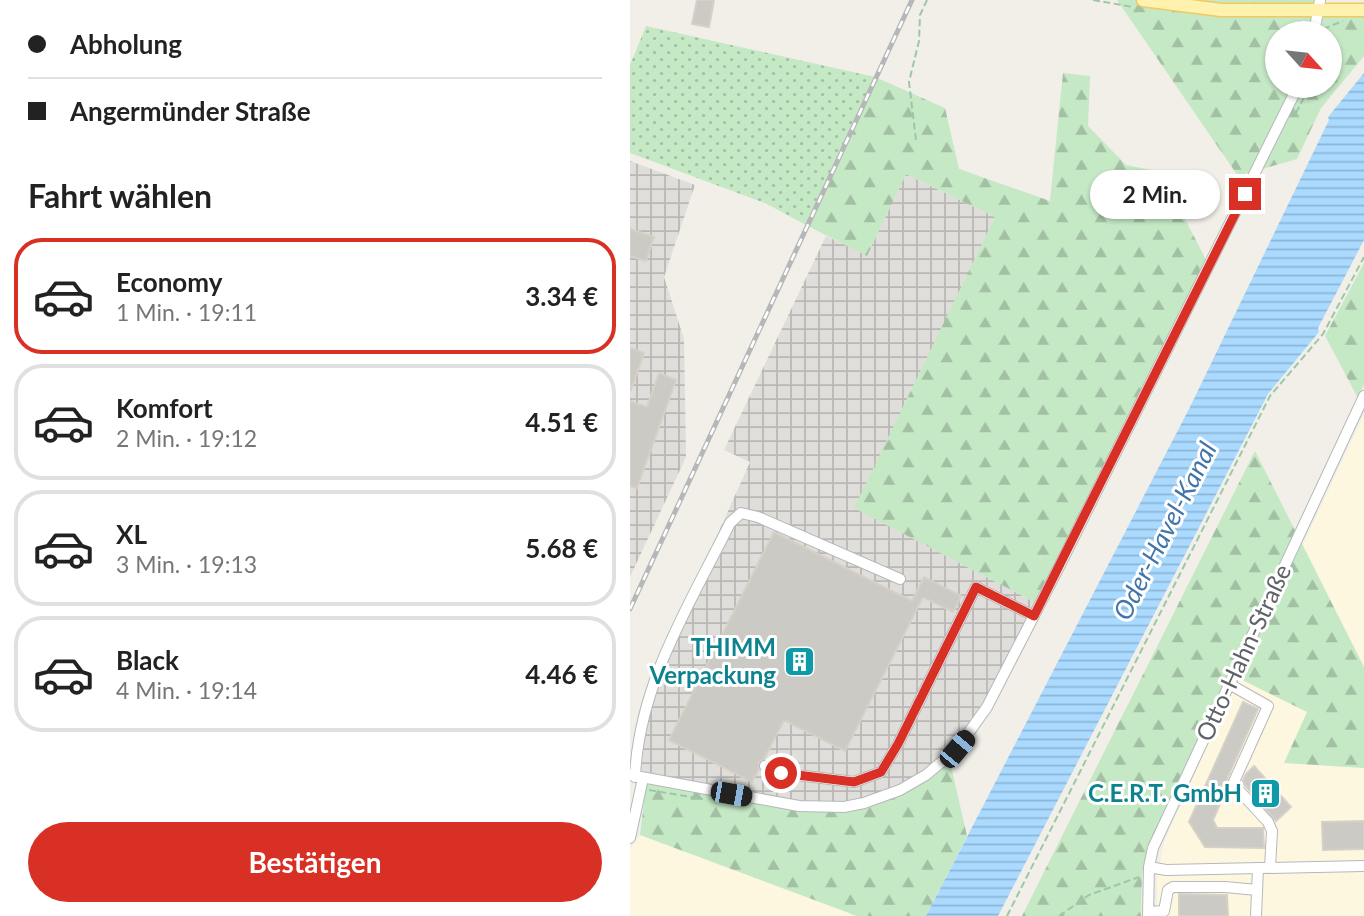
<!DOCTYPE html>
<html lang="de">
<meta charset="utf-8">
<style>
body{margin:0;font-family:Lato,sans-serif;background:#f2f2f2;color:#222;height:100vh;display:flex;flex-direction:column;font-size:26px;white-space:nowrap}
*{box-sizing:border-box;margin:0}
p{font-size:23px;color:#767676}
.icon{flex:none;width:38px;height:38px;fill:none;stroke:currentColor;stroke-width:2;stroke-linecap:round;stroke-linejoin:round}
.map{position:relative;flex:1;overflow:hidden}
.drawer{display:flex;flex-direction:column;background:#fff;width:630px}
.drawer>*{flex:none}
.guide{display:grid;align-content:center;height:154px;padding:0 28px;background:#fff}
.needle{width:46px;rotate:117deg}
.tools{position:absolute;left:635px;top:21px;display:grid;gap:14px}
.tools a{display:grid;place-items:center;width:77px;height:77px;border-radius:50%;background:#fff;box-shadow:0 2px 5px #0004;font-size:35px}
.end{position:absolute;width:32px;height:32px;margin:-16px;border:9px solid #d93025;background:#fff;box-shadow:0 0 0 4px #fff}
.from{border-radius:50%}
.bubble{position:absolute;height:49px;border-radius:24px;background:#fff;box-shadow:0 2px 5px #0004;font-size:23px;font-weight:700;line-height:49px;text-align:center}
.car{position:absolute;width:21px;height:42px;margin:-21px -10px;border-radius:9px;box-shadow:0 0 5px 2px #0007;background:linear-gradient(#222 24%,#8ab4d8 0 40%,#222 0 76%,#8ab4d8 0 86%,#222 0)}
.guide b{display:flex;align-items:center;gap:24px;height:66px;font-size:26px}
.guide b+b{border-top:2px solid #e0e0e0}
.guide i{width:18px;height:18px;background:#222}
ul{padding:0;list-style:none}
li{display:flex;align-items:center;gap:21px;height:116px;margin:0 14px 10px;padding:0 14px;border:4px solid #e0e0e0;border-radius:28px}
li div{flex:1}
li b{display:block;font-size:26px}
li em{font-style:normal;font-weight:700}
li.on{border-color:#d93025}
li>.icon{width:63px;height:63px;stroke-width:1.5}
h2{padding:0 28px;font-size:32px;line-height:84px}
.cta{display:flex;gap:14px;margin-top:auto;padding:14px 28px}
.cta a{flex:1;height:80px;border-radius:42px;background:#d93025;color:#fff;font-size:28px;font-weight:700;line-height:80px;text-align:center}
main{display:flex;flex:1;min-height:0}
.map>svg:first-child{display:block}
.commercial{fill:#fef7e0}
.industrial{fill:url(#industrial-grid)}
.grass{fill:url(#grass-dots)}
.forest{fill:url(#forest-firs);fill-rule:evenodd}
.water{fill:url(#water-rules)}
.building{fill:#cccac5;stroke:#d6d1c6;stroke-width:2}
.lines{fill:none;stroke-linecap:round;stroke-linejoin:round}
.minor-casing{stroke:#b5b8bc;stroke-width:12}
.major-casing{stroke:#f2c960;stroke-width:15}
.path{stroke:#9cc7a9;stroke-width:2;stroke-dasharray:7 3.5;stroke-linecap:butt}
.minor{stroke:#fff;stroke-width:10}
.major{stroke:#fff2af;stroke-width:12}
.rail-casing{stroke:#b6b7b8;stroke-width:5}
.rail{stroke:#fff;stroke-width:2.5;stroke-dasharray:8;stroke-linecap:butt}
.route{stroke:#d93025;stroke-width:9}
.labels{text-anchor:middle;stroke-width:6;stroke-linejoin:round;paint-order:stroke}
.culture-label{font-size:24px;font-weight:bold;fill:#0d838f;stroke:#fff;text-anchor:end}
.street-label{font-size:24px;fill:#5f6368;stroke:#fff}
.water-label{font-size:26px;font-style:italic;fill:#4174aa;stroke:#fff}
</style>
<main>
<section class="drawer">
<div class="guide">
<b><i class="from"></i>Abholung</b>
<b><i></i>Angermünder Straße</b>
</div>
<h2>Fahrt wählen</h2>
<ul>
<li class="on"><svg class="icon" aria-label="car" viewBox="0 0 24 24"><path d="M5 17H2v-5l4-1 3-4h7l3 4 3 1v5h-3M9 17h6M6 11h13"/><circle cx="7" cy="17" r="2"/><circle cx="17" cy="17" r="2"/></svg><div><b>Economy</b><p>1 Min. · 19:11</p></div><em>3.34 €</em></li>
<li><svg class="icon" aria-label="car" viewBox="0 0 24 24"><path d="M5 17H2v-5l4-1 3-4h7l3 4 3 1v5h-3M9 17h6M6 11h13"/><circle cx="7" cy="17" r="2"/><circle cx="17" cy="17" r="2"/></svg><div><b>Komfort</b><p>2 Min. · 19:12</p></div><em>4.51 €</em></li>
<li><svg class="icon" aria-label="car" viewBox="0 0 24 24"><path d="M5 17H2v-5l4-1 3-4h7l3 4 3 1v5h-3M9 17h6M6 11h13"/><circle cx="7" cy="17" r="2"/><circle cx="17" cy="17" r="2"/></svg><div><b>XL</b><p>3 Min. · 19:13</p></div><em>5.68 €</em></li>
<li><svg class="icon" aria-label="car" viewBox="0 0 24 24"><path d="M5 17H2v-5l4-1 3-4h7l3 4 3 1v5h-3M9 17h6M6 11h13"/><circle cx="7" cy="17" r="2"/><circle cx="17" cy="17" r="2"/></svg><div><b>Black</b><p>4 Min. · 19:14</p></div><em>4.46 €</em></li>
</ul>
<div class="cta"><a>Bestätigen</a></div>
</section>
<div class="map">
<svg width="734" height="916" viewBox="0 0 734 916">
<defs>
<pattern id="industrial-grid" width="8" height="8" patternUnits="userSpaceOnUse" patternTransform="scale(1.75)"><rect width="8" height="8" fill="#e0deda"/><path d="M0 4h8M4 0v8" fill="none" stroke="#b9b8b5"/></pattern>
<pattern id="grass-dots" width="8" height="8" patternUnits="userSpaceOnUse" patternTransform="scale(1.75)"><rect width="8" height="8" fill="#c5e8c5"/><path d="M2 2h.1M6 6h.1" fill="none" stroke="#a3c0a4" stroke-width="1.8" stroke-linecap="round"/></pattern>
<pattern id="forest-firs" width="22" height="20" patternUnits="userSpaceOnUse" patternTransform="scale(1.75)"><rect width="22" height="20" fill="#c5e8c5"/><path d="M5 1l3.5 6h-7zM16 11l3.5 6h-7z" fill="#a3c0a4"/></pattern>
<pattern id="water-rules" width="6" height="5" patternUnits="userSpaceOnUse" patternTransform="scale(1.75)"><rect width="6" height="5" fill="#aadaff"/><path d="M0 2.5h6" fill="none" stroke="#8eb4d2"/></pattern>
</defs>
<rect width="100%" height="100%" fill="#f1efe8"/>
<path class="commercial" d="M734,414V667L673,545Z
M608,677L678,712L654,763L734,768V916H527V879L534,842Z
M10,835L221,913L219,916H0V849Z"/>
<path class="industrial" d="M0,161L65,185L34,277L54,339L56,457L0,577Z
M276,174L365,217L225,508L410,605L357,707L319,757L253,797L203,806H169L5,777L28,667L120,462L94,450L196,236L237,255Z"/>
<path class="grass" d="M16,26L245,77L176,225L135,203L0,153V65Z"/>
<path class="forest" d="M487,0H690L688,11L734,10V56L691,108L667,159L608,176ZM648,33H700V86H648Z
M433,73L460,76L458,126L496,165L531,172L576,260L410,605L224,508L365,217L276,174L237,256L176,225L245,77L315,108L329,169L420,201Z
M734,263V384L728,398L695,336Z
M625,451L734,667V768L654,763L677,712L598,673L516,856L512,874L511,916H392Z
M319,757L337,836L296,916H227L10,835L15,794L5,777L169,806H203L253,797Z"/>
<path class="water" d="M734,73V240L688,328L689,332L638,394L368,916H296L560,407L699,120L698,117Z"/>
<path class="building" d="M67,0H84L79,27L62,24Z
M0,229L24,237L16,261L0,256Z
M0,348L14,353L1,390H0Z
M29,373L46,380L7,488L0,486V401L17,407Z
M144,532L282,601L294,577L331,596L323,612L293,597L215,751L154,720L134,759L129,762V769L122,782L39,740Z
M613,702L628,709L596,781L597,788L583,820L587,828H633L634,848L575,847L559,822Z
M624,766L661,807L646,821L612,782L616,774Z
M734,821V849L693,850L692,822Z
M549,894L597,895L598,916H549Z"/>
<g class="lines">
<defs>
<path id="minor" d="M684,33L690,0
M599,684L638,706L603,784L638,822L642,831L640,868
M135,766L151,773L224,782L251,772L268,744L346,587L404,616
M0,775L169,806L214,807L234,803L270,790L296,775L327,749L357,707L431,563L668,86
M5,777C9,683 60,604 100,523L111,513L128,517L270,579
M0,838L13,778
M519,867L536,870L734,866
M518,912L534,911L538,890L543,887H595L627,890
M518,916L519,867L523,848L734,396
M626,916L628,868"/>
<path id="major" d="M513,0L591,10H734"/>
</defs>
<use href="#minor" class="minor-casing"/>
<use href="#major" class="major-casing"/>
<path class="path" d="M463,0L503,7
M669,21L673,28H677
M693,29L713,21
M666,113L680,86
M286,140L279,82L289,41L290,15L297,0
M19,790L73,799
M377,916L640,396L693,334L734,257
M429,916L459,895L509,877"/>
<use href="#minor" class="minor"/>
<use href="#major" class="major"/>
<defs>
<path id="rail" d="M0,609L282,0"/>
</defs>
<use href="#rail" class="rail-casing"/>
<use href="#rail" class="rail"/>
</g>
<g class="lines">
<path class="route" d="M151,773L224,782L251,772L268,744L346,587L404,616L615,194"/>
</g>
<defs>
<symbol id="building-square" viewBox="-11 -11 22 22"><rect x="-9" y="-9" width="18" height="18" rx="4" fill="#0f9aa8" stroke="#fff"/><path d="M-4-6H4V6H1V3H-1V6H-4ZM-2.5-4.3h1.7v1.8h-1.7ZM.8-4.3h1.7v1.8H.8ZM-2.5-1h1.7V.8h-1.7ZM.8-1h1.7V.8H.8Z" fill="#fff"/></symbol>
</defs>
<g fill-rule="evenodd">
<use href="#building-square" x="152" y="644" width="35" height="35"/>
<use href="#building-square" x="618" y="776" width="35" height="35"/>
</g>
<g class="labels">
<g class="culture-label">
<text x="146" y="656">THIMM<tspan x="146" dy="28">Verpackung</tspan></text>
<text x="612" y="802">C.E.R.T. GmbH</text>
</g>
<g class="street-label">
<text transform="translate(614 653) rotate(-65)" y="8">Otto-Hahn-Straße</text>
</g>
<g class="water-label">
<text transform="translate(535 531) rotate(-63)" y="9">Oder-Havel-Kanal</text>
</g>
</g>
</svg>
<div class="tools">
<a><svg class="needle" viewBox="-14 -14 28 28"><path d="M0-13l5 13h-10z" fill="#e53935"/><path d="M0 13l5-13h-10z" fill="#767676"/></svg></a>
</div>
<i class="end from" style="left:151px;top:773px"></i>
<i class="end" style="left:615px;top:194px"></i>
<div class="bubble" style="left:460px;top:170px;width:130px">2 Min.</div>
<i class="car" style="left:327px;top:749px;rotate:40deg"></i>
<i class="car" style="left:101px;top:794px;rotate:100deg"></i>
</div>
</main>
